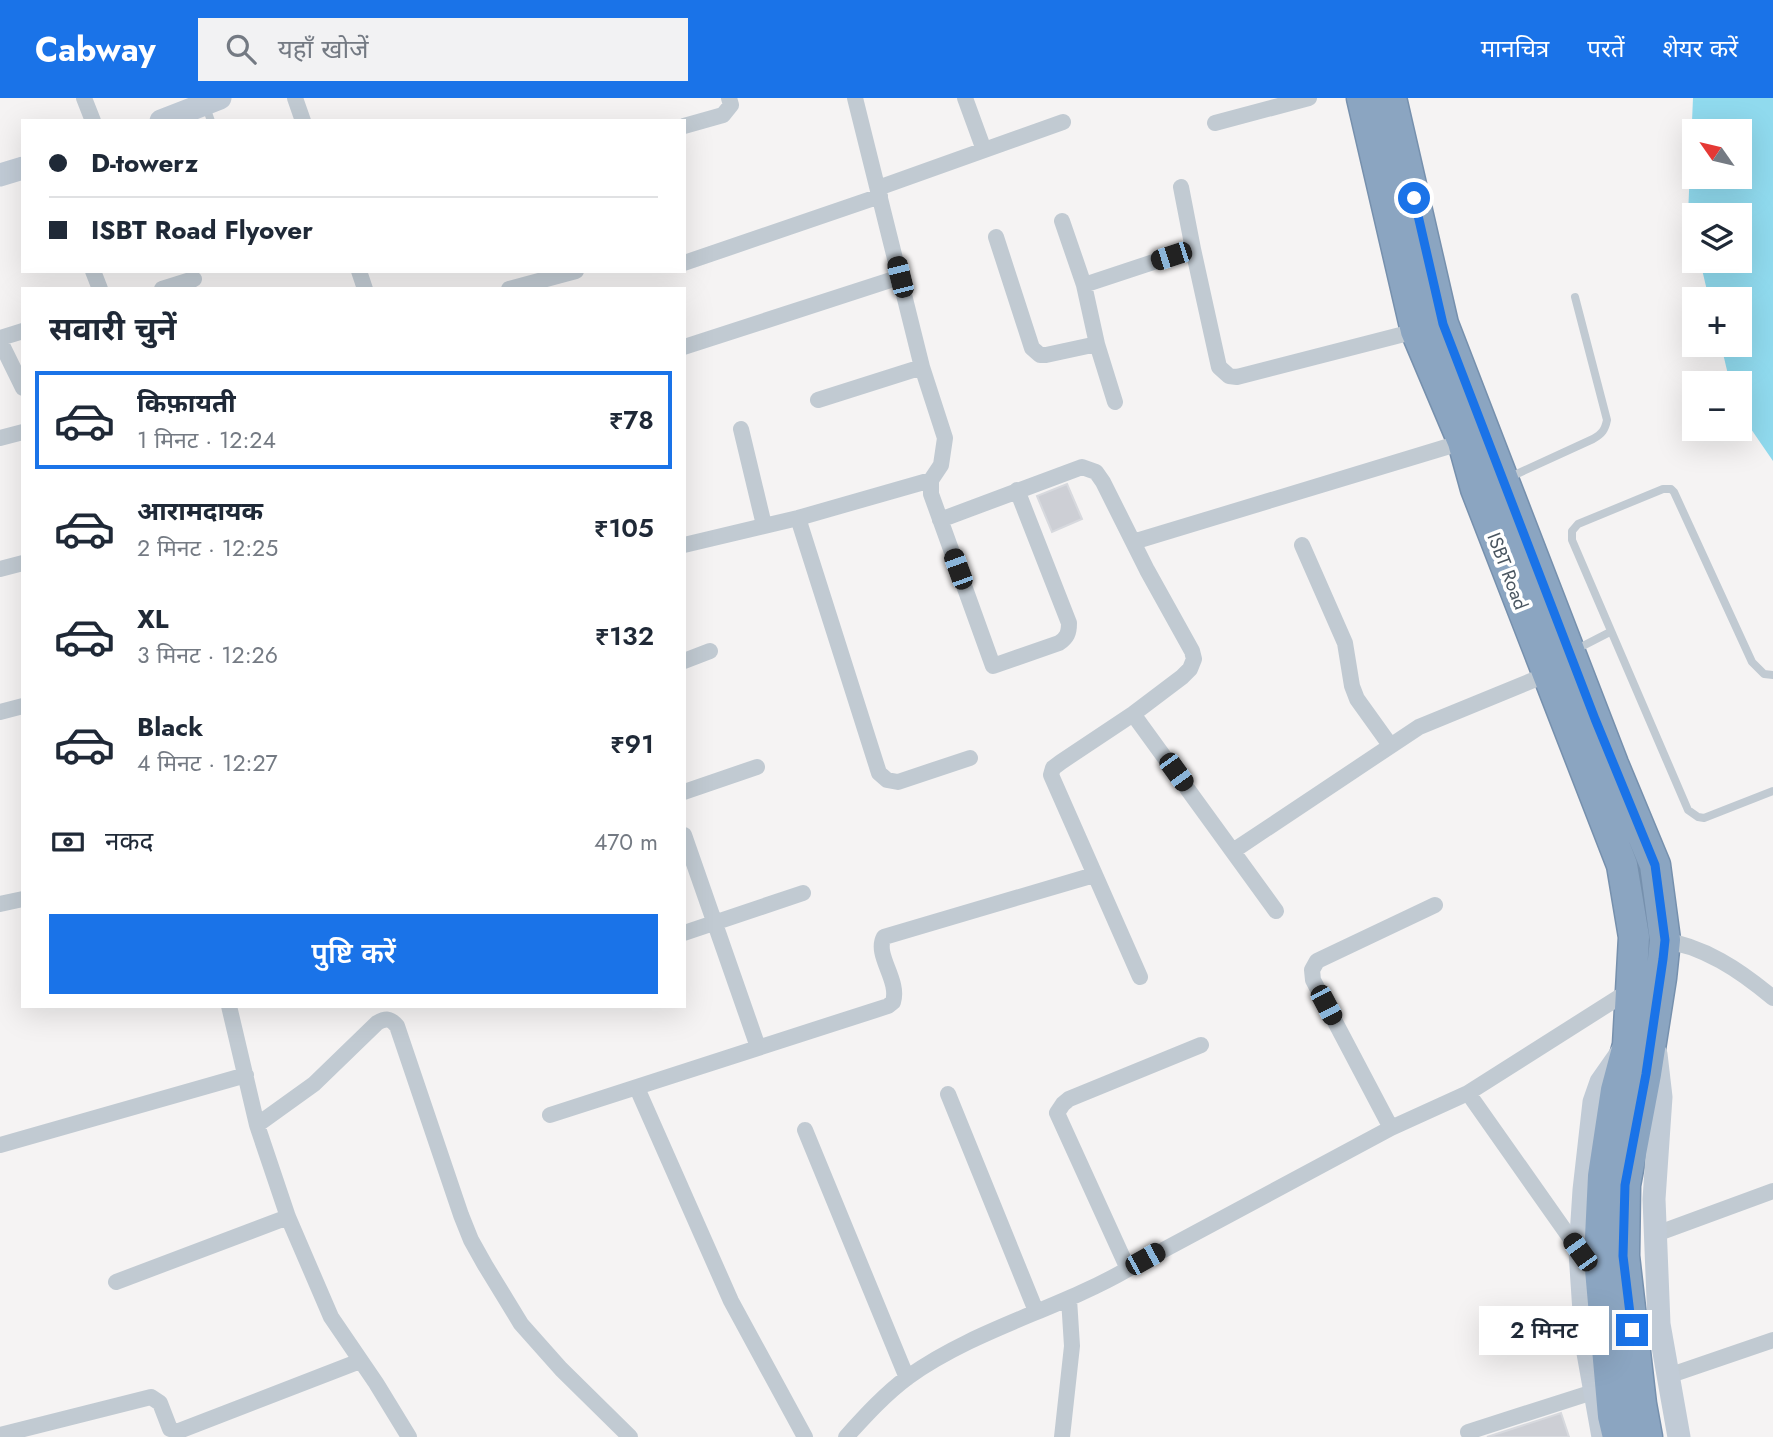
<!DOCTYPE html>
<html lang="hi">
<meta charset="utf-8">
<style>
body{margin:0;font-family:Jost,"Noto Sans Devanagari",sans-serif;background:#f2f2f3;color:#1f2937;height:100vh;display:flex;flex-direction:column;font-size:26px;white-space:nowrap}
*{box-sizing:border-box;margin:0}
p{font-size:23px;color:#747a83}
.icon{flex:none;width:38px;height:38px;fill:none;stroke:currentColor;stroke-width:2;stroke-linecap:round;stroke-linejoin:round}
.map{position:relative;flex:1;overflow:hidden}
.details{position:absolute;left:21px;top:189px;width:665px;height:721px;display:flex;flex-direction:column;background:#fff;border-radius:0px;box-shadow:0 7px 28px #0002}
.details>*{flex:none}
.hud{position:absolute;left:21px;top:21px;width:665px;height:154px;border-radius:0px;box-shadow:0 7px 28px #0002;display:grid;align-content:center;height:154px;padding:0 28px;background:#fff}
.needle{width:46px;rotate:304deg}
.controls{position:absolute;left:1682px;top:21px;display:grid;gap:14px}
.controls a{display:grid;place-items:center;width:70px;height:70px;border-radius:0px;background:#fff;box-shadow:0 7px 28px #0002;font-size:35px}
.end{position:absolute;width:32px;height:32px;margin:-16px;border:9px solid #1a73e8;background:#fff;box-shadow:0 0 0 4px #fff}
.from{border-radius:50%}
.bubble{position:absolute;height:49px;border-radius:0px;background:#fff;box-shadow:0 7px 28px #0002;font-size:23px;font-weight:600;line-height:49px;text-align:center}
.car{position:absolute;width:21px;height:42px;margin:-21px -10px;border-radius:9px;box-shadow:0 0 5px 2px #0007;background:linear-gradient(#222 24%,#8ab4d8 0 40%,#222 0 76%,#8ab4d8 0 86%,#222 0)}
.hud b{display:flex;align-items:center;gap:24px;height:66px;font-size:26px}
.hud b+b{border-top:2px solid #e0e1e3}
.hud i{width:18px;height:18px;background:#1f2937}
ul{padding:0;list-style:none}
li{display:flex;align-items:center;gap:21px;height:98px;margin:0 14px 10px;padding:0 14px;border:4px solid transparent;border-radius:0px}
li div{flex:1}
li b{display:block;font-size:26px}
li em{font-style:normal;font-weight:600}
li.selected{border-color:#1a73e8}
li>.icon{width:63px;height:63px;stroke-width:1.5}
h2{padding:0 28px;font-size:32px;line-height:84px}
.pay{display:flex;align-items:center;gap:18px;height:77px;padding:0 28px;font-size:26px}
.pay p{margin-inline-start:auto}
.primary-button{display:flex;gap:14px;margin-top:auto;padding:14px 28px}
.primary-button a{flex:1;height:80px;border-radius:0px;background:#1a73e8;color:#fff;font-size:28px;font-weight:600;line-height:80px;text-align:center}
header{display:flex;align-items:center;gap:42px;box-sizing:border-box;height:98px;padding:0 35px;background:#1a73e8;color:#fff}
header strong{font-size:33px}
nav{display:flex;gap:38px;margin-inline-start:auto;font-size:24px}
.search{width:490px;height:63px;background:#f2f2f3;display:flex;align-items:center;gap:18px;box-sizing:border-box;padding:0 24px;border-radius:0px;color:#747a83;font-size:26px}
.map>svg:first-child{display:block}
.water{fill:#90daee;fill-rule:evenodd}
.building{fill:#cdcfd5;stroke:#d7d9de;stroke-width:2}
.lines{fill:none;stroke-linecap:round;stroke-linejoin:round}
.highway-casing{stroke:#7690ad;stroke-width:33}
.lane{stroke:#c1cad2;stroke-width:8}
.street{stroke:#c1cad2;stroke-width:16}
.secondary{stroke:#c1cbd6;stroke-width:23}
.highway{stroke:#8ba5c1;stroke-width:30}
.route{stroke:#1a73e8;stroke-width:9}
.labels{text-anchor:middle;stroke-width:7;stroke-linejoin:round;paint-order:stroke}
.street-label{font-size:19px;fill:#4a5661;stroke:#fff}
</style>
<header>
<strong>Cabway</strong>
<div class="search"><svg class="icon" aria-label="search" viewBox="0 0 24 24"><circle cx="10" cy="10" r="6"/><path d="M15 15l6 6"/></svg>यहाँ खोजें</div>
<nav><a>मानचित्र</a><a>परतें</a><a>शेयर करें</a></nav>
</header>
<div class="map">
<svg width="1773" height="1339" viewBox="0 0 1773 1339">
<rect width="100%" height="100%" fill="#f5f3f3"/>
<path class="water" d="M1693,0H1773V363L1740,315V285H1730L1721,247H1740V201H1709L1700,163H1740V117H1694V140L1688,117ZM1694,33H1740V79H1694Z"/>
<path class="building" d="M1067,386L1082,421L1052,434L1037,398Z
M1561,1315L1569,1339H1487Z"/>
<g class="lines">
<defs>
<path id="highway" d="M1362,0L1416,233L1463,344L1476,391L1622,767L1634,839L1628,947L1616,992L1603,1078L1599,1160L1613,1318L1618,1339
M1391,0L1443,226L1613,666L1655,767L1665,842L1661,880L1646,976L1625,1087L1624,1158L1641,1306L1647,1339"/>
</defs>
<use href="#highway" class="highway-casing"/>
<path class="lane" d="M206,9L211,23
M1508,380L1593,341C1602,336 1605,332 1607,322L1575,199
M1575,552L1610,534
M1773,577L1764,576L1752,564L1674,394L1671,391H1663L1578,426L1572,433V442L1688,712L1698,719L1704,720L1773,693"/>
<path class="street" d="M84,0L93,23
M295,0L303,23
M855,0L922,269L945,340L941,367L931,382V396L993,568L1059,545C1067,540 1069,535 1069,525L1017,392
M965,0L984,52
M1215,25L1309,0
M684,28L723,17L731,7L729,0
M878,90L1063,24
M1062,123L1084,187
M996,139L1032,250L1040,257H1046L1097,246L1084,187L1193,151L1181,89
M1193,151L1219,269L1229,278L1237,279L1416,233
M684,165L880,98
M93,173L100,191
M359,173L365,191
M162,191L194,181
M509,191L576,173
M0,240L23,233
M0,243L23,290
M1097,246L1115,304
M684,249L900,179
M818,302L922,269
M741,331L764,427
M0,340L23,334
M798,420L879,675L887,682L898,684L970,660
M940,422L1082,369L1096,374L1103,384L1147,472L1192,553L1194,561L1190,571L1182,579L1133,616L1061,664L1053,670L1051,677L1140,879
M1133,444L1463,344
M684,447L798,420L931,382
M1302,447L1345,545L1352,588L1357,601L1390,647
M0,471L23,465
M684,563L710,553
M0,614L23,608
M1133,616L1276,813
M684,694L757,669
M684,737L758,949
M1233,753L1419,629L1548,576
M0,806L23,801
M1435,807L1317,863L1312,872L1313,882L1391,1030L1468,995L1632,891
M684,835L803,795
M1660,842C1703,847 1741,873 1773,900
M229,908L257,1027L288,1119L331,1219L376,1285L409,1339
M637,990L731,1203L805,1339
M1468,995L1580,1154
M948,996L1036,1213
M550,1017L888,908L893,904C900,882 874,857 884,839L1094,777
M257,1027L314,986L377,925C386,920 390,920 397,928L461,1117L471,1142L485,1167L521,1226L561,1271L630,1339
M805,1032L907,1280
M0,1047L246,977
M1656,1136L1773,1093
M1128,1171L1391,1030
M116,1184L288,1119
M1668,1278L1773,1242
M1468,1334L1593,1294
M0,1337L151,1299L160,1305L170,1331L179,1333L360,1263
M846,1339C865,1318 885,1296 908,1279C975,1231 1057,1212 1128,1171L1057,1015L1063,1006L1069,1001L1201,947
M1062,1339L1072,1248L1069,1201"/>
<path class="secondary" d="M161,23L220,0
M0,77L23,70
M1656,956L1661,999L1654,1101L1659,1226L1679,1339
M1603,1339L1586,1244L1580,1154L1584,1092L1594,1004L1601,984L1622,954"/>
<use href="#highway" class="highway"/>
</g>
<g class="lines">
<path class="route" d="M1414,100L1443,226L1595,621L1655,767L1665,842L1663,861L1646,976L1625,1087L1623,1158L1632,1232"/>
</g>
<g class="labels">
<g class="street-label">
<text transform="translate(1508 473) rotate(69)" y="7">ISBT Road</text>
</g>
</g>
</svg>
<div class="controls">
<a><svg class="needle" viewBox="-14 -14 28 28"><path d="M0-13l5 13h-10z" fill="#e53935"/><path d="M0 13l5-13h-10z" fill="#747a83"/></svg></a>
<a><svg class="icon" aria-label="layers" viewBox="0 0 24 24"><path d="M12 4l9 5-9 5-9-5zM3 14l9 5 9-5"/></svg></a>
<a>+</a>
<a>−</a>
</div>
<i class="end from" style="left:1414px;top:100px"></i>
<i class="end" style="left:1632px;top:1232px"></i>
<div class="bubble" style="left:1479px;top:1208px;width:130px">2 मिनट</div>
<i class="car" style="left:1171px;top:158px;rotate:252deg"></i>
<i class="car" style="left:900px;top:179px;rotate:346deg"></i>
<i class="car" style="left:958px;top:471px;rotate:340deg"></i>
<i class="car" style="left:1176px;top:674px;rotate:144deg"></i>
<i class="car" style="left:1326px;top:907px;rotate:152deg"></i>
<i class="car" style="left:1580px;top:1154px;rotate:324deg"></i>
<i class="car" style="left:1145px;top:1161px;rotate:61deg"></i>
<div class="hud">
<b><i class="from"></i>D-towerz</b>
<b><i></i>ISBT Road Flyover</b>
</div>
<section class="details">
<h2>सवारी चुनें</h2>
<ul>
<li class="selected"><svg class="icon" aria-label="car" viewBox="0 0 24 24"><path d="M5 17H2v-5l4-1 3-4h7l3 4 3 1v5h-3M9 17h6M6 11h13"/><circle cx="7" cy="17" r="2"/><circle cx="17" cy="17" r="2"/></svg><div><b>किफ़ायती</b><p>1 मिनट · 12:24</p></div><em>₹78</em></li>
<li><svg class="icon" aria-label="car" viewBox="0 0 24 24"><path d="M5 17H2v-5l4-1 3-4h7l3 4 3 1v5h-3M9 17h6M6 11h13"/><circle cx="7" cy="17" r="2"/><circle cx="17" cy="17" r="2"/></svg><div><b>आरामदायक</b><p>2 मिनट · 12:25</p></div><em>₹105</em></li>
<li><svg class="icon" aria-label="car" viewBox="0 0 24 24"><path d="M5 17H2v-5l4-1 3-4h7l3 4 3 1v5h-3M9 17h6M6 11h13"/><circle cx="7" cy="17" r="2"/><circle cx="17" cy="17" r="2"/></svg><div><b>XL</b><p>3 मिनट · 12:26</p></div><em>₹132</em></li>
<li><svg class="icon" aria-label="car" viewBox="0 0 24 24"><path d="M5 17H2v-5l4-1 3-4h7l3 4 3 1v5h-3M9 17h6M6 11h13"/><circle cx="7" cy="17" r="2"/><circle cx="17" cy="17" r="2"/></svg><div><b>Black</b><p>4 मिनट · 12:27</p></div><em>₹91</em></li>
</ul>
<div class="pay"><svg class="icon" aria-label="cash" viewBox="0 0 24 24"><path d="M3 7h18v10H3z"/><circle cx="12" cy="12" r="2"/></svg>नकद<p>470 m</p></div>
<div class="primary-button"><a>पुष्टि करें</a></div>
</section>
</div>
